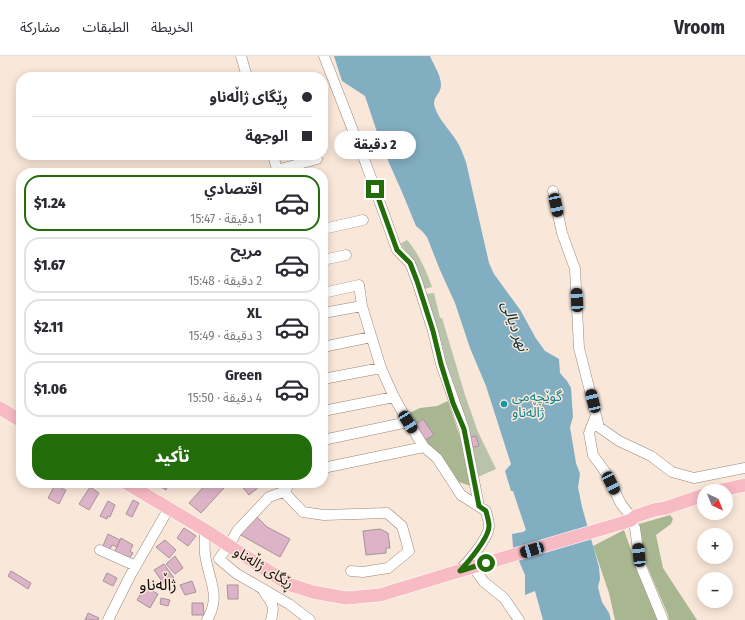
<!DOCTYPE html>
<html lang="ar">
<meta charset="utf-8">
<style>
body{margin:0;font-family:"Fira Sans Condensed","Noto Sans Arabic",sans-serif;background:#f7f7f7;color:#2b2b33;direction:rtl;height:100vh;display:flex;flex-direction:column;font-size:15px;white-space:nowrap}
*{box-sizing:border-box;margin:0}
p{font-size:13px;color:#7c7c81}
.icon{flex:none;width:22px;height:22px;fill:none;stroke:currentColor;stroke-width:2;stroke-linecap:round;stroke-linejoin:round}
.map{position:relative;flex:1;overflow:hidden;direction:ltr}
.sheet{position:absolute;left:16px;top:112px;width:312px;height:320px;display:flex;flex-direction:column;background:#fff;border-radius:16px;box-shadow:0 2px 10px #0003;direction:rtl}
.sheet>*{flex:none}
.guide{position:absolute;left:16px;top:16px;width:312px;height:88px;border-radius:16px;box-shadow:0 2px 10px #0003;direction:rtl;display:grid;align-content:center;height:88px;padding:0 16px;background:#fff}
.needle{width:26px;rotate:137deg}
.fabs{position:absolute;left:697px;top:428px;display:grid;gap:8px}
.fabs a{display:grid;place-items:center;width:36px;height:36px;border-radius:50%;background:#fff;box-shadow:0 2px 10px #0003;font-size:20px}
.end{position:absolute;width:18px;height:18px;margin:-9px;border:5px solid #226c0a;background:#fff;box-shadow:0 0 0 2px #fff}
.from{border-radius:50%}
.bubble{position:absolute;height:28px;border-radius:14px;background:#fff;box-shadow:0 2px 10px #0003;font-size:13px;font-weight:800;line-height:28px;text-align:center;direction:rtl}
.car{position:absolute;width:12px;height:24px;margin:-12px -6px;border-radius:5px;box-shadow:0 0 3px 1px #0007;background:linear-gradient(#222 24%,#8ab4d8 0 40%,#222 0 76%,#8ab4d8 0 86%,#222 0)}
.guide b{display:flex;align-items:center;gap:14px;height:38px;font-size:15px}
.guide b+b{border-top:1px solid #e1e1e2}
.guide i{width:10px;height:10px;background:#2b2b33}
ul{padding:7px 0 0;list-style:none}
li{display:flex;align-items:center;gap:12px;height:56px;margin:0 8px 6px;padding:0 8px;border:2px solid #e1e1e2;border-radius:16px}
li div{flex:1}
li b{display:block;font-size:15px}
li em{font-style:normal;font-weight:800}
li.current{border-color:#226c0a}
li>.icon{width:36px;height:36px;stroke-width:1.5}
.action{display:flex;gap:8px;margin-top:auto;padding:8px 16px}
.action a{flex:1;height:46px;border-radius:16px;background:#226c0a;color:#fff;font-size:16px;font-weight:800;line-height:46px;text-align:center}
header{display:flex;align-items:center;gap:24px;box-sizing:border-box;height:56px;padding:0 20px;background:#fff;border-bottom:1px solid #e1e1e2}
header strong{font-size:19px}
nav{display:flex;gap:22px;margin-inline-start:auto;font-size:14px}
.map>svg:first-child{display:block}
.green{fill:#b9c2ab}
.forest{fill:#a9b791}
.water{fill:#82aec1}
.building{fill:#dcb3c7;stroke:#a6939c}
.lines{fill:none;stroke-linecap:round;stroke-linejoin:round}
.minor-casing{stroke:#97877b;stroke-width:11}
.major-casing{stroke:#fff;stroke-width:14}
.minor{stroke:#fff;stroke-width:10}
.major{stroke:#f8bac3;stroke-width:13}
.route{stroke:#226c0a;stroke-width:5}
.culture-dot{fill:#0f9aa8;stroke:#f9e7d9;stroke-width:1.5}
.labels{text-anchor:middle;stroke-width:3;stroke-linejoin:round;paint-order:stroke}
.culture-label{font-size:14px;fill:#0d838f;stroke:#f9e7d9;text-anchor:start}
.street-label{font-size:14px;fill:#110b07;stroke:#f9e7d9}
.water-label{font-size:15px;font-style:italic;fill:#042e3c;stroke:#f9e7d9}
.quarter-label{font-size:16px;fill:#110b07;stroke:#f9e7d9}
</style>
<header>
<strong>Vroom</strong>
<nav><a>الخريطة</a><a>الطبقات</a><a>مشاركة</a></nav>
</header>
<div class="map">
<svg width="745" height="564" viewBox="0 0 745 564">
<rect width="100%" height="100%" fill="#f9e7d9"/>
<path class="green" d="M407,184C419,198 426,214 432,231L425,233C419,217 412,200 400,188Z
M434,237L440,262H442L465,339L478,376L496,413L478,421L473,392L464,359L456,342L448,318L443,292L426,238Z"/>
<path class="forest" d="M448,345L461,384L471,430C466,428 460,427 456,424C451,418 449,410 445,405C439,397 430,392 425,384L433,378L423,363L415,369L409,357L420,352L437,350Z
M670,459L673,463L671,468L656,479L663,512L697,564H669L668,559L647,510L639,468Z
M624,474L637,511L659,564H615L609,537L593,490Z"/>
<path class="water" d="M334,0H430C434,10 441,19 441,29C441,39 431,41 435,52C440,65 449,73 456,84C461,91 463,99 466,106L489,207L494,218L521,255L535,281L545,295L559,303L560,317L567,325L571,332L573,361L570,371L576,407L580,418L578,431L582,451L599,511L600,523L598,531L600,539L602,546L609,557L611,564H543L535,535L525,539V519L513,491L512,478L523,476L526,474L513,435H511L505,415L511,408L486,330L470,292L455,247L440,214L427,181L422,175L416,170L402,136L382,91L365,40L342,25Z"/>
<path class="building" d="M423,363L434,379L425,384L415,369Z
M476,380L479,390L473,391L470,381Z
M56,427L63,431L62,433L66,434L59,448L48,442Z
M154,427H169L166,434Z
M207,427H218L224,432L201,457L189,447Z
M239,427H264L249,439Z
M90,431L99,437L89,454L79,448Z
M133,444L139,447L132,461L126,458Z
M108,445L115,449L110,461L108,460L107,463L100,460Z
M256,460L267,471L290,483L280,501L239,478Z
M184,472L196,480L188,490L177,482Z
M380,473L388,477L390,492H386V497L366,499L363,475Z
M108,478L120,484L117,491L112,489L109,495L102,492Z
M121,482L133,489L130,495L133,497L129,503L114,497Z
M165,484L176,494L169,502L156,491Z
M175,500L183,512L175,518L166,508Z
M164,508L174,522L164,528L154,514Z
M11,515L31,527L28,533L8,520Z
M107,517L117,522L113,530L103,525Z
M192,525L196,536L185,539L180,529Z
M227,529H238V543H228Z
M145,531L158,538L150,552L137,544Z
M161,542L170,544L168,550L160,548Z
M192,547H203L204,559H192Z
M88,557L99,562L98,564H85Z"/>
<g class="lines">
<defs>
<path id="minor" d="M241,0L247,21
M324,0L366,108L397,194L410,207L417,225L433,275L441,308L464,373L479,450
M273,99L278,117
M277,114L317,103
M553,135L562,177L575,213L579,292L599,371L619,385L651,400L672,416L694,422L745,412
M323,173L363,164
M323,204L346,199
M323,237L359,229L362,250L381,312L394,341L408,366L424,391L437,402L461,439L486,455C487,460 489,465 489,470C489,482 468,506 459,515
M323,257L362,250
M323,291L371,281
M323,323L381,312
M323,355L394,341
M596,359L589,377L593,399L606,417L621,448L628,457L635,472L640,508L663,564
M323,384L408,366
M323,412L424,391
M288,427L287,432L283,436L269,441L237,475L229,489L219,503L237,518L289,548L310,564
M283,435L303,456L324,459L387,457L402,470L409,495L388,512L363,516L351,515
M205,474C205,482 204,490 205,498C208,523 222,539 207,564
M100,494L136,510
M473,511L484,526L504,542L519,564
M264,536C273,548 275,550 271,564
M108,564L130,520L169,452"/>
<path id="major" d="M0,352L21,365
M126,427L205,474L288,528L313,536L346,542L380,539L459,515L622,467L631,464L636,460L654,454L666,452L704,439
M716,435L745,429"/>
</defs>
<use href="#minor" class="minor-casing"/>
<use href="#major" class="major-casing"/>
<use href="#minor" class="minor"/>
<use href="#major" class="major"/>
</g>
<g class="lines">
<path class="route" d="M375,133L397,194L410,207L417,225L433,275L441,308L453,347L464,373L479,450L486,455C487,460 489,465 489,470C489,482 468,506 460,515L486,507"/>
</g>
<circle class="culture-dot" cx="504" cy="348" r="4"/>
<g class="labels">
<g class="culture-label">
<text x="512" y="345">گوێچەمی<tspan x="512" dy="16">ژاڵەناو</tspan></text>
</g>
<g class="street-label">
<text transform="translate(264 511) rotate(31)" y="5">ڕێگای ژاڵەناو</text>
</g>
<g class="water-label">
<text transform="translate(515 270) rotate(70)" y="5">نهر ديالى</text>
</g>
<g class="quarter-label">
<text x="158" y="534">ژاڵەناو</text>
</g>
</g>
</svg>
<div class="fabs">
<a><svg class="needle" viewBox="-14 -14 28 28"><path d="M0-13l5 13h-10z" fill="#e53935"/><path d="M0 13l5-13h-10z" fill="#7c7c81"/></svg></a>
<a>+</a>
<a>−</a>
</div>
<i class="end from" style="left:486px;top:507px"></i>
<i class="end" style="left:375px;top:133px"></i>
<div class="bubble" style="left:334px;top:75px;width:82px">2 دقيقة</div>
<i class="car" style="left:556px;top:149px;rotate:168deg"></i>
<i class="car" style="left:577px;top:244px;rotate:357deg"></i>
<i class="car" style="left:593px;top:345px;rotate:346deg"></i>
<i class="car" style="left:408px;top:366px;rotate:148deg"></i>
<i class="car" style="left:611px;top:427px;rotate:154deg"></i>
<i class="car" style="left:532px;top:494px;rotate:254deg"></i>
<i class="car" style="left:639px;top:499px;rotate:354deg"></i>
<div class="guide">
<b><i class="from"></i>ڕێگای ژاڵەناو</b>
<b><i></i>الوجهة</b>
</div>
<section class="sheet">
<ul>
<li class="current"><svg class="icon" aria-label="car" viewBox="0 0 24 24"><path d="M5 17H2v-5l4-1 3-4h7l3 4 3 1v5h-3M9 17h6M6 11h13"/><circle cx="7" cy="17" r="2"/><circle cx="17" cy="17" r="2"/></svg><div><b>اقتصادي</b><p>1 دقيقة · 15:47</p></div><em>$1.24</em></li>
<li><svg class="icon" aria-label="car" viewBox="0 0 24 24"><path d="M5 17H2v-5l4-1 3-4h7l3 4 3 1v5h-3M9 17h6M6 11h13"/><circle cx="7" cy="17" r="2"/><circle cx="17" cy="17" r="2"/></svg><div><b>مريح</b><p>2 دقيقة · 15:48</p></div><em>$1.67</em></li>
<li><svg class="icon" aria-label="car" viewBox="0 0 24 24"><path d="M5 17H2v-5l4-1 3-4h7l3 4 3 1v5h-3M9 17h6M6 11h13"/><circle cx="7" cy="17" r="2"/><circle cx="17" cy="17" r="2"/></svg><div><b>XL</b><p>3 دقيقة · 15:49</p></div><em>$2.11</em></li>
<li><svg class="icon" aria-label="car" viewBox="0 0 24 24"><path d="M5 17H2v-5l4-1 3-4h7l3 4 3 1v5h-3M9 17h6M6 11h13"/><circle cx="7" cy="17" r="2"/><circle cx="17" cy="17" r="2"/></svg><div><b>Green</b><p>4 دقيقة · 15:50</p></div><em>$1.06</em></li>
</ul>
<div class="action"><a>تأكيد</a></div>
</section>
</div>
